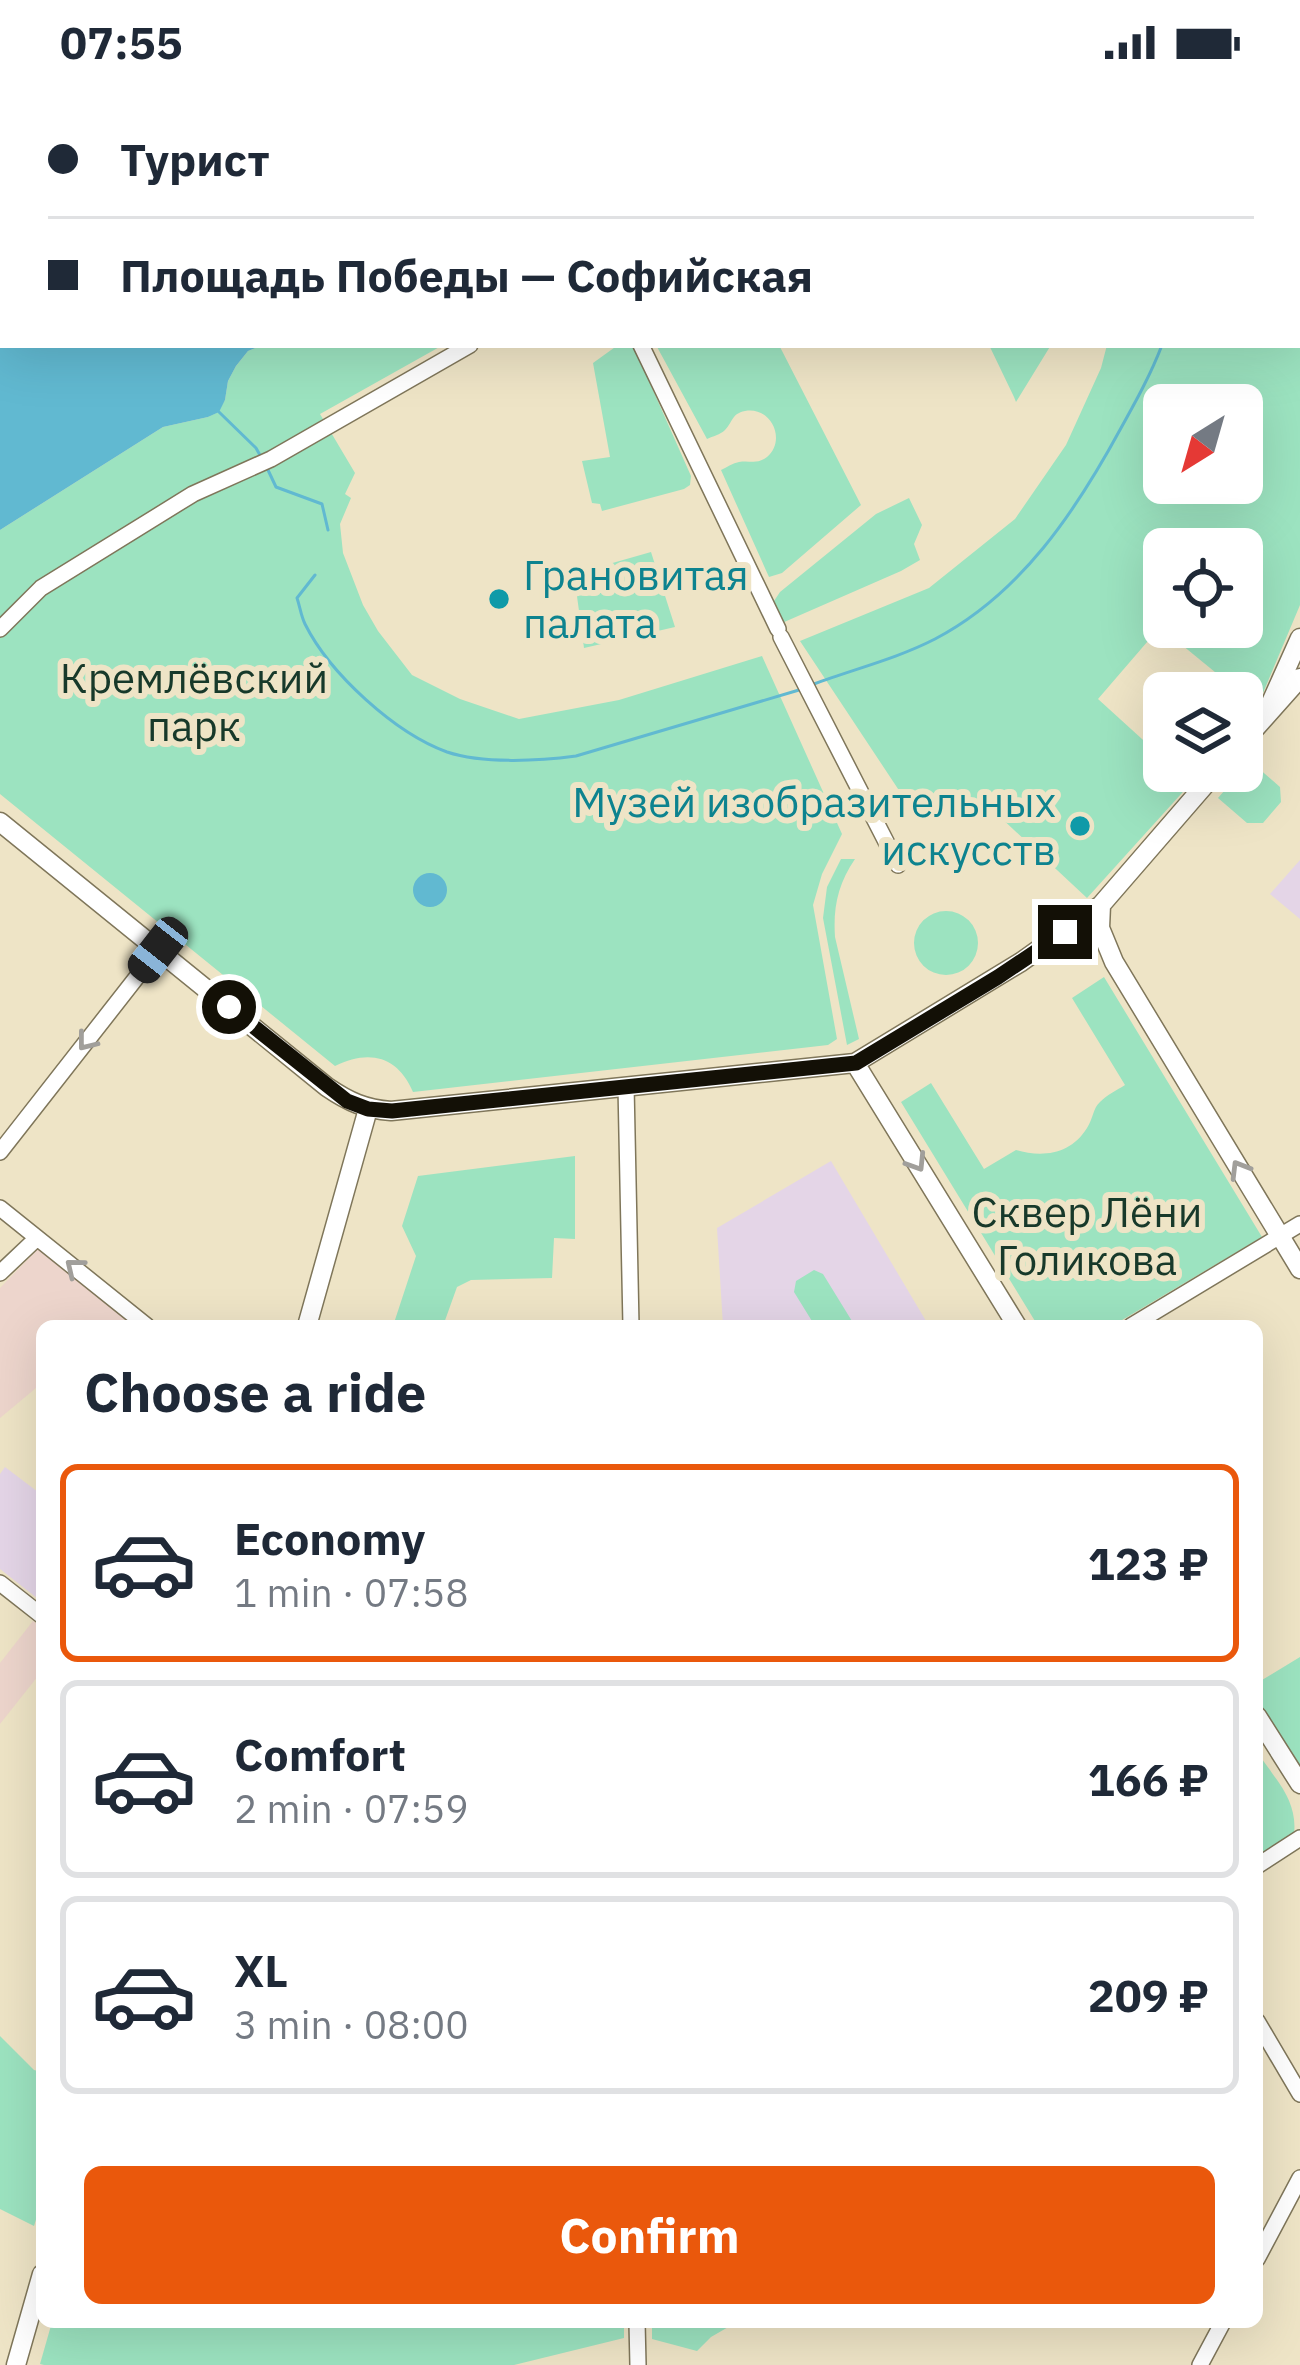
<!DOCTYPE html>
<meta charset="utf-8">
<style>
body{margin:0;font-family:"IBM Plex Sans",sans-serif;background:#f2f2f3;color:#1f2937;height:100vh;display:flex;flex-direction:column;font-size:45px;white-space:nowrap}
*{box-sizing:border-box;margin:0}
p{font-size:39px;color:#747a83}
.icon{flex:none;width:66px;height:66px;fill:none;stroke:currentColor;stroke-width:2;stroke-linecap:round;stroke-linejoin:round}
.map{position:relative;flex:1;overflow:hidden}
.panel{position:absolute;left:36px;top:1236px;width:1227px;height:1008px;display:flex;flex-direction:column;background:#fff;border-radius:18px;box-shadow:0 12px 48px #0002}
.panel>*{flex:none}
.top-card{position:absolute;left:0px;top:0px;width:1302px;height:264px;box-shadow:0 12px 48px #0002;display:grid;align-content:center;height:264px;padding:0 48px;background:#fff}
.needle{width:78px;rotate:217deg}
.fabs{position:absolute;left:1143px;top:300px;display:grid;gap:24px}
.fabs a{display:grid;place-items:center;width:120px;height:120px;border-radius:18px;background:#fff;box-shadow:0 12px 48px #0002;font-size:60px}
.end{position:absolute;width:54px;height:54px;margin:-27px;border:15px solid #131006;background:#fff;box-shadow:0 0 0 6px #fff}
.from{border-radius:50%}
.car{position:absolute;width:36px;height:72px;margin:-36px -18px;border-radius:15px;box-shadow:0 0 9px 3px #0007;background:linear-gradient(#222 24%,#8ab4d8 0 40%,#222 0 76%,#8ab4d8 0 86%,#222 0)}
.top-card b{display:flex;align-items:center;gap:42px;height:114px;font-size:45px}
.top-card b+b{border-top:3px solid #e0e1e3}
.top-card i{width:30px;height:30px;background:#1f2937}
ul{padding:0;list-style:none}
li{display:flex;align-items:center;gap:36px;height:198px;margin:0 24px 18px;padding:0 24px;border:6px solid #e0e1e3;border-radius:18px}
li div{flex:1}
li b{display:block;font-size:45px}
li em{font-style:normal;font-weight:700}
li.active{border-color:#ea580c}
li>.icon{width:108px;height:108px;stroke-width:1.5}
h2{padding:0 48px;font-size:54px;line-height:144px}
.primary-button{display:flex;gap:24px;margin-top:auto;padding:24px 48px}
.primary-button a{flex:1;height:138px;border-radius:18px;background:#ea580c;color:#fff;font-size:48px;font-weight:700;line-height:138px;text-align:center}
.status{display:flex;justify-content:space-between;align-items:center;height:84px;padding:0 60px;background:#fff;direction:ltr}
.status svg{height:33px;fill:currentColor}
.map>svg:first-child{display:block}
.education{fill:#e4d5e7}
.medical{fill:#edd5cc}
.green{fill:#9ce3c0;fill-rule:evenodd}
.water{fill:#61b9d1}
.lines{fill:none;stroke-linecap:round;stroke-linejoin:round}
.stream{stroke:#61b9d1;stroke-width:3}
.minor-casing{stroke:#7f765a;stroke-width:18}
.major-casing{stroke:#7f765a;stroke-width:21}
.minor{stroke:#fff;stroke-width:15}
.major{stroke:#fff;stroke-width:18}
.oneway{stroke:#a19f9b}
.route{stroke:#131006;stroke-width:15}
.culture-dot{fill:#0f9aa8;stroke:#eee4c6;stroke-width:4.5}
.labels{text-anchor:middle;stroke-width:12;stroke-linejoin:round;paint-order:stroke}
.culture-label{font-size:42px;fill:#0d838f;stroke:#eee4c6;text-anchor:start}
.park-label{font-size:42px;fill:#17392a;stroke:#eee4c6}
</style>
<div class="status"><b>07:55</b><svg viewBox="0 0 49 12"><path d="M0 12V9h3v3zM5 12V6h3v6zM10 12V3h3v9zM15 12V0h3v12zM26 1h20v11H26zM47 4h2v5h-2z"/></svg></div>
<div class="map">
<svg width="1300" height="2281" viewBox="0 0 1300 2281">
<rect width="100%" height="100%" fill="#eee4c6"/>
<path class="education" d="M1300,776V835L1270,810Z
M831,1077L929,1242H723L717,1144Z
M5,1383L42,1411V1518L0,1485V1390Z"/>
<path class="medical" d="M38,1165L134,1242H42V1299L0,1334V1204Z
M33,1537L42,1544V1587L0,1640V1579Z"/>
<path class="green" d="M1086,0H1300V521L1263,609L1242,639V609H1229L1232,602L1160,543L1098,615L1164,675V687H1177L1191,699L1087,814L998,731L937,717L910,723L800,557L929,504L1015,435L1066,361L1101,284L1107,261H1299V3H1089ZM1164,321H1242V399H1164ZM1164,465H1242V543H1164Z
M263,261H443L320,330L355,389L345,410L351,414L340,440L343,469L363,521L378,547L412,591L460,615L519,635L619,616L762,572L842,750L822,790L813,821L837,955L828,961L413,1008C398,972 369,965 335,982L0,710V446L163,343L208,333L218,328L225,316L228,297L236,282L248,267Z
M618,261H633L691,392L690,401L684,405L602,427L600,420L592,419L582,377L610,373L593,279Z
M656,261H779L861,421L782,489L769,493L721,386C727,383 733,379 739,378C750,376 757,381 767,373C787,356 771,322 745,327C731,330 733,338 725,346C720,351 713,352 707,355Z
M989,261H1051L1016,318L1014,313Z
M909,414L922,441L914,460L920,476L901,487L782,539L772,520L780,508L876,430Z
M651,468L675,543L584,564L574,490Z
M1250,677L1280,703L1281,718L1263,739H1247L1218,714Z
M841,775H855C838,800 833,823 835,853L859,955L847,961L823,834L827,803Z
M914 859a32 32 0 1 1 64 0a32 32 0 1 1-64 0Z
M1104,893L1262,1153L1112,1242H1038L901,1018L931,999L984,1085L1016,1066C1043,1074 1071,1070 1087,1044C1093,1035 1093,1024 1100,1018C1107,1011 1117,1006 1125,1001L1072,914Z
M575,1072V1155L554,1154L552,1194L471,1196L457,1203L443,1242H393L416,1172L402,1142L418,1092Z
M814,1186L823,1190L855,1242H815L794,1208L796,1197Z
M1300,1573V1689L1257,1621V1599Z
M1257,1668C1275,1695 1298,1716 1294,1750L1257,1779Z
M0,1952L34,1986L42,1988V2116L34,2142L0,2125Z
M52,2238H624V2254L514,2281H44L40,2280Z
M652,2238H737L711,2253L697,2267L652,2255Z"/>
<path class="water" d="M90,0H729L725,3H86Z
M3,53V261H263L248,267L236,282L228,297L225,316L219,328L208,333L163,343L0,446V55Z
M413 806a17 17 0 1 1 34 0a17 17 0 1 1-34 0Z"/>
<g class="lines">
<path class="stream" d="M1141,0L1142,3
M219,328L256,364L261,373
M268,386L276,403L322,420L328,446
M315,491L297,514C300,523 301,532 305,540C330,590 395,649 447,668C483,680 539,677 576,672L799,606
M814,600C854,585 896,575 935,555C1021,510 1076,427 1121,344C1136,317 1151,290 1162,261"/>
<defs>
<path id="minor" d="M484,0L486,3
M865,3L869,0
M641,261L778,545
M0,545L41,504L193,410L271,375L470,261
M781,553L898,781
M626,1002L631,1242
M0,1068L158,866
M0,1124L147,1242
M0,1189L37,1154
M1131,1242L1300,1140
M0,1499L42,1532
M1257,1782L1300,1754
M1257,1937L1300,2010
M1257,2175L1300,2094
M637,2238L638,2281
M1200,2281L1223,2238"/>
<path id="major" d="M1264,634L1300,554
M1242,659L1300,594
M0,738L327,1003C349,1018 365,1025 391,1027L855,979L1021,878L1101,821L1217,687
M1101,821L1100,844L1114,878L1300,1185
M855,979L1017,1242
M307,1242L368,1025
M1257,1632L1300,1700
M16,2281L42,2190"/>
</defs>
<use href="#minor" class="minor-casing"/>
<use href="#major" class="major-casing"/>
<use href="#minor" class="minor"/>
<use href="#major" class="major"/>
</g>
<defs><path id="oneway-chevron" d="M-2-3.5L2.5 0L-2 3.5" fill="none" stroke-width="1.6" stroke-linecap="round" stroke-linejoin="round" transform="scale(3)"/></defs>
<g class="oneway">
<use href="#oneway-chevron" transform="translate(86 958) rotate(128)"/>
<use href="#oneway-chevron" transform="translate(917 1079) rotate(58)"/>
<use href="#oneway-chevron" transform="translate(1239 1085) rotate(-121)"/>
<use href="#oneway-chevron" transform="translate(74 1183) rotate(-141)"/>
</g>
<g class="lines">
<path class="route" d="M229,923L347,1017L368,1025L392,1027L856,979L998,893L1065,848"/>
</g>
<g class="culture-dot">
<circle cx="499" cy="515" r="12"/>
<circle cx="1080" cy="742" r="12"/>
</g>
<g class="labels">
<g class="culture-label">
<text x="523" y="506">Грановитая<tspan x="523" dy="48">палата</tspan></text>
<text x="1056" y="733" text-anchor="end">Музей изобразительных<tspan x="1056" dy="48">искусств</tspan></text>
</g>
<g class="park-label">
<text x="194" y="609">Кремлёвский<tspan x="194" dy="48">парк</tspan></text>
<text x="1087" y="1143">Сквер Лёни<tspan x="1087" dy="48">Голикова</tspan></text>
</g>
</g>
</svg>
<div class="fabs">
<a><svg class="needle" viewBox="-14 -14 28 28"><path d="M0-13l5 13h-10z" fill="#e53935"/><path d="M0 13l5-13h-10z" fill="#747a83"/></svg></a>
<a><svg class="icon" aria-label="locate" viewBox="0 0 24 24"><circle cx="12" cy="12" r="6"/><path d="M12 2v4M12 18v4M2 12h4M18 12h4"/></svg></a>
<a><svg class="icon" aria-label="layers" viewBox="0 0 24 24"><path d="M12 4l9 5-9 5-9-5zM3 14l9 5 9-5"/></svg></a>
</div>
<i class="end from" style="left:229px;top:923px"></i>
<i class="end" style="left:1065px;top:848px"></i>
<i class="car" style="left:158px;top:866px;rotate:218deg"></i>
<div class="top-card">
<b><i class="from"></i>Турист</b>
<b><i></i>Площадь Победы — Софийская</b>
</div>
<section class="panel">
<h2>Choose a ride</h2>
<ul>
<li class="active"><svg class="icon" aria-label="car" viewBox="0 0 24 24"><path d="M5 17H2v-5l4-1 3-4h7l3 4 3 1v5h-3M9 17h6M6 11h13"/><circle cx="7" cy="17" r="2"/><circle cx="17" cy="17" r="2"/></svg><div><b>Economy</b><p>1 min · 07:58</p></div><em>123 ₽</em></li>
<li><svg class="icon" aria-label="car" viewBox="0 0 24 24"><path d="M5 17H2v-5l4-1 3-4h7l3 4 3 1v5h-3M9 17h6M6 11h13"/><circle cx="7" cy="17" r="2"/><circle cx="17" cy="17" r="2"/></svg><div><b>Comfort</b><p>2 min · 07:59</p></div><em>166 ₽</em></li>
<li><svg class="icon" aria-label="car" viewBox="0 0 24 24"><path d="M5 17H2v-5l4-1 3-4h7l3 4 3 1v5h-3M9 17h6M6 11h13"/><circle cx="7" cy="17" r="2"/><circle cx="17" cy="17" r="2"/></svg><div><b>XL</b><p>3 min · 08:00</p></div><em>209 ₽</em></li>
</ul>
<div class="primary-button"><a>Confirm</a></div>
</section>
</div>
